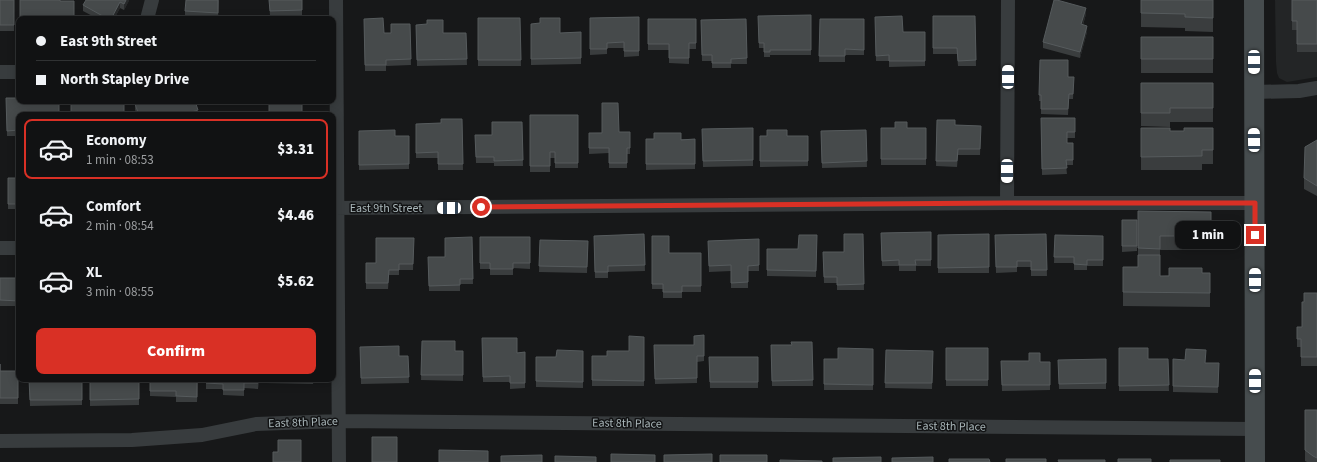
<!DOCTYPE html>
<meta charset="utf-8">
<style>
body{margin:0;font-family:"Source Sans 3",sans-serif;background:#1e2021;color:#f1f3f6;height:100vh;display:flex;flex-direction:column;font-size:15px;white-space:nowrap}
*{box-sizing:border-box;margin:0}
p{font-size:13px;color:#9c9ea0}
.icon{flex:none;width:22px;height:22px;fill:none;stroke:currentColor;stroke-width:2;stroke-linecap:round;stroke-linejoin:round}
.map{position:relative;flex:1;overflow:hidden}
.panel{position:absolute;left:16px;top:112px;width:320px;height:270px;display:flex;flex-direction:column;background:#111213;border-radius:8px;box-shadow:0 2px 10px #0003,0 0 0 1px #303233}
.panel>*{flex:none}
.top-card{position:absolute;left:16px;top:16px;width:320px;height:88px;border-radius:8px;box-shadow:0 2px 10px #0003,0 0 0 1px #303233;display:grid;align-content:center;height:88px;padding:0 20px;background:#111213}
.end{position:absolute;width:18px;height:18px;margin:-9px;border:5px solid #d93025;background:#fff;box-shadow:0 0 0 2px #fff}
.from{border-radius:50%}
.bubble{position:absolute;height:28px;border-radius:8px;background:#111213;box-shadow:0 2px 10px #0003,0 0 0 1px #303233;font-size:13px;font-weight:800;line-height:28px;text-align:center}
.car{position:absolute;width:12px;height:24px;margin:-12px -6px;border-radius:5px;box-shadow:0 0 3px 1px #0007;background:linear-gradient(#fff 24%,#345 0 40%,#fff 0 76%,#345 0 86%,#fff 0)}
.top-card b{display:flex;align-items:center;gap:14px;height:38px;font-size:15px}
.top-card b+b{border-top:1px solid #303233}
.top-card i{width:10px;height:10px;background:#f1f3f6}
ul{padding:7px 0 0;list-style:none}
li{display:flex;align-items:center;gap:12px;height:60px;margin:0 8px 6px;padding:0 12px;border:2px solid transparent;border-radius:8px}
li div{flex:1}
li b{display:block;font-size:15px}
li em{font-style:normal;font-weight:800}
li.current{border-color:#d93025}
li>.icon{width:36px;height:36px;stroke-width:1.5}
.primary-button{display:flex;gap:8px;margin-top:auto;padding:8px 20px}
.primary-button a{flex:1;height:46px;border-radius:8px;background:#d93025;color:#fff;font-size:16px;font-weight:800;line-height:46px;text-align:center}
.map>svg:first-child{display:block}
.built{fill:#232526}
.lines{fill:none;stroke-linecap:round;stroke-linejoin:round}
.minor{stroke:#383c3e;stroke-width:14}
.secondary{stroke:#464c4e;stroke-width:20}
.wall{fill:#3a3d3e}
.shaded-wall{fill:#27292a}
.building{fill:#464a4b;stroke:#565b5d}
.route{stroke:#d93025;stroke-width:5}
.labels{text-anchor:middle;stroke-width:3;stroke-linejoin:round;paint-order:stroke}
.street-label{font-size:12px;fill:#a9b6b9;stroke:#121314}
</style>
<div class="map">
<svg width="1317" height="462" viewBox="0 0 1317 462">
<rect width="100%" height="100%" fill="#171819"/>
<path class="built" d="M1275,0H1317V77L1287,82L1279,78L1277,73L1276,62Z"/>
<g class="lines">
<path class="minor" d="M336,0L339,462
M147,19L152,0
M0,72H19
M1254,92L1299,91L1317,88
M1007,203L1008,0
M333,208L1007,203H1255
M0,248H19
M0,441L132,440L202,435L256,424L339,421L1255,429"/>
<path class="secondary" d="M1254,0L1255,462"/>
</g>
<path class="wall" d="M0,0H14V31H0Z
M129,0L124,10L120,8L114,19H98L83,11V5Z
M219,0L218,19L185,17V11Z
M269,0H302V16H270Z
M1141,0H1213V32L1185,31V28L1141,27Z
M1292,0H1317V52H1297V30H1292Z
M1086,14L1083,25L1087,32L1080,58L1043,48V42Z
M811,15V55H770V57H764V48H759L758,16Z
M933,16H975L976,66H958L957,54H933Z
M639,17V56L624,57V48H607V54L590,55V18Z
M875,17L903,32H925V66L889,67V61H876Z
M478,18H520L521,66H478Z
M364,19L384,33H391L410,24L411,65L386,66V71H365Z
M648,19H696V49H689V64L669,63V50H648Z
M746,19L747,64H731V68H712V61H702L701,20Z
M820,19H864V55H845V62H819Z
M531,24L560,33L581,32V64L531,65Z
M416,25L443,33H466L467,65L417,66Z
M1141,37H1213V73H1141Z
M1040,60L1068,77H1074L1073,99H1069L1068,115L1041,114V101H1039Z
M1141,83H1213V122H1170V127L1141,126Z
M6,98L19,115V136H7Z
M135,104L198,115H137L135,110Z
M530,115H578V168H555V158H550V172H530Z
M1041,118H1075V138H1067V143H1073V165H1066L1067,174L1042,175Z
M462,119L463,170H438V158H416V124L441,123Z
M937,120L955,125L981,126L980,155H958L957,167L936,166Z
M522,122L523,166H494V163H476L475,135H492Z
M753,128V166L703,167L702,129Z
M881,128H926V165H881Z
M1141,128L1170,131H1184L1213,128V164H1202V170H1141Z
M866,130L867,167L822,168L821,131Z
M359,131L395,136H409V169L359,170Z
M630,132V154H627V168H609V153L589,154V133Z
M760,136H808V166L760,167Z
M646,139H695V169L646,170Z
M1317,140V196L1304,189V178Z
M8,178H19V209H8Z
M1138,211L1211,212V243L1203,242V250H1160V276L1210,273V307L1123,306V267H1138Z
M1122,220H1137V251L1122,252Z
M931,232V266H916V271H899V266H882L881,233Z
M644,234L645,271L608,272V278H595L594,236Z
M863,234L864,290H837V283H824L823,252H844Z
M989,234V273H938V235Z
M1046,234L1047,276H1031V267H1017V272L996,273L995,235Z
M817,235L816,277L767,276V249H798Z
M1055,235L1103,236V266H1087V270H1074V263H1054Z
M652,236L669,253H701V292H682V298H663V289H652Z
M472,237L473,284H460V291H429L428,257H445Z
M480,237H530V269L513,268V275H490V269H480Z
M414,238L413,270H399V275H389L388,289H366V263H376Z
M759,239V271H748V288H731V271L709,272L708,241Z
M540,240L588,241L587,273L539,272Z
M0,278H19V306H0Z
M1317,293V366H1301V347H1297V327H1302L1304,302Z
M704,335V361L697,362V383L655,384L654,345H694Z
M644,337V386H592V356H607L629,351Z
M482,338L517,353L525,352V388L510,389V382H483Z
M422,341L455,351H463V381L421,380Z
M812,342L813,386H772L771,345H791Z
M360,347L399,356H408L409,383L361,384Z
M946,348H988V386H946Z
M1119,348L1148,359H1168L1169,391H1119Z
M873,349V390H824V359H838Z
M886,350L933,351L932,389L885,388Z
M583,351V388L536,387V357H556Z
M709,357H758V388H710Z
M1106,359V389H1059L1058,360Z
M1173,359L1206,363H1219L1218,393L1173,392Z
M1001,361L1050,362V390L1002,391Z
M0,364V371H18V404H0Z
M29,379H82V405L30,406Z
M90,379H139V405L90,406Z
M150,379H198L197,402H176V397L150,396Z
M206,379H259L258,389L244,388V396L223,395V389H206Z
M266,379H314L313,384L266,383Z
M1305,410H1317V462H1307L1305,461Z"/>
<path class="shaded-wall" d="M126,0H129V1L124,10V4Z
M120,2V8L114,19H111Z
M1086,8V14L1081,30V24Z
M1087,26V32L1080,58V52Z
M198,110V115H185V114Z"/>
<path class="building" d="M0,0H14V25H0Z
M20,0H60V1H74V19H20Z
M86,0H126L124,4L120,2L111,19H108L83,5Z
M186,0H218V13L185,11Z
M269,0H302V10L270,11Z
M1054,0H1057L1086,8L1081,24L1087,26L1080,52L1043,42Z
M1141,0H1213V18L1185,17V14L1141,13Z
M1292,0H1317V44H1297V21H1292Z
M811,15V50H770V52H764V43H759L758,16Z
M902,16L903,32H925V61H889V55L876,56L875,17Z
M933,16H975L976,60L958,61L957,48H933Z
M639,17V51H624V42L607,43V49H590V18Z
M383,18L384,33H391V24H410L411,59L386,60V65H365L364,19Z
M478,18H520L521,60H478Z
M540,18H560V33L581,32V58L531,59V24L540,23Z
M648,19H696V43H689V58H669V44H648Z
M746,19L747,58L731,59V63H712V55H702L701,20Z
M820,19H864V50L845,49V56H819Z
M427,20H443V33H466L467,59L417,60L416,25L427,24Z
M1141,37H1213V59H1141Z
M1040,60H1068V77H1074L1073,94H1069L1068,109H1041V95H1039Z
M1141,83H1213V108H1170V113H1141Z
M6,98H19V101H59V115H19V130L7,131Z
M71,101H124V115H71Z
M146,101H195L198,110L185,114L186,115H139L135,104Z
M269,101H302V115H269Z
M602,103H618L619,132H630V148H627V163H609V148H589V133H602Z
M530,115H578V163H555V152H550V166H530Z
M1041,118H1075V132H1067V143H1073V160H1066L1067,168L1042,169Z
M441,119H462L463,164H438V152L416,153V124L441,123Z
M937,120H955V125L981,126L980,149H958L957,161H936Z
M492,122H522L523,160L494,161V157H476L475,135H492Z
M895,122H907V128H926V159H881V128H895Z
M753,128V160L703,161L702,129Z
M1141,128H1170V131H1184V128H1213V150H1202V156L1141,157Z
M395,130V136H409V164L359,165V131Z
M767,130H787V136H808V161H760V136H767Z
M866,130L867,161L822,163L821,131Z
M654,133H681V140L695,139V164H646V139H654Z
M1317,140V186L1304,178L1305,147Z
M8,178H19V204H8Z
M1138,211L1211,212V229H1203V236H1160V249L1138,248Z
M1122,220H1137V246H1122Z
M931,232V260H915L916,265H899V260L882,261L881,233Z
M644,234L645,265L608,266V272H595L594,236Z
M844,234H863L864,284L837,285V277H824L823,252H844Z
M989,234V267L938,268V235Z
M1046,234L1047,270H1031V261H1017V267H996L995,235Z
M799,235H817L816,271L767,270V249H798Z
M1055,235L1103,236V260H1087V265L1074,264V257H1054Z
M652,236H669V253H701V286H682V292H663V284H652Z
M472,237L473,279H460V285L429,286L428,257H445V238Z
M480,237H530V263H513V269H490V263H480Z
M376,238H414L413,264H399V270H389L388,283H366V263H376Z
M759,239V265L748,266V282L731,283V265L709,266L708,241Z
M540,240L588,241L587,267L539,266Z
M1138,255H1160V276H1169V268H1202V273H1210V293L1123,292V267H1138Z
M0,278H19V301L0,300Z
M1304,293H1317V357H1301V339H1297V327H1302V302H1304Z
M704,335V356H697V378L655,379L654,345H694V336Z
M629,336L644,337V381L592,380V356H607V351H629Z
M482,338H517V353L525,352V383H510V376L483,377Z
M422,341H455V351H463V375H421Z
M791,342H812L813,380L772,381L771,345H792Z
M399,346V356H408L409,377L361,378L360,347Z
M838,348L873,349V385L824,384V359H838Z
M946,348H988V380H946Z
M1119,348H1148V359H1168L1169,385L1119,386Z
M1186,349L1206,350L1205,363H1219L1218,387L1173,386V359L1185,360Z
M557,350L583,351V382L536,381V357H556Z
M886,350L933,351L932,383H885Z
M1029,353H1040V362H1050V385H1002L1001,361H1029Z
M709,357H758V382H710Z
M1106,359V383L1059,384L1058,360Z
M0,364V371H18V398H0Z
M29,379H82V400H30Z
M90,379H139V399L90,400Z
M150,379H197V397L176,396V391H150Z
M206,379H258V383H244V390H223V384L206,383Z
M1305,410H1317V458L1313,456L1305,450Z
M372,437H397V462H372Z
M278,440H301V462H273V452H278Z
M439,450L488,451V462H439Z
M611,454L655,455V462H611Z
M712,454V462H664V455Z
M542,455V462H501V456Z
M720,455H767V462H720Z
M555,456L596,457V462H555Z
M881,457V462H833V458Z
M933,457V462H892V458Z
M949,459H989L990,462H949Z
M1006,459H1046V462H1006Z
M1118,459H1151V462H1118Z
M780,460L822,461V462H780Z
M1058,460H1105V462H1059Z
M1170,460H1220V462H1170Z"/>
<g class="lines">
<path class="route" d="M481,207L1007,203H1255V235"/>
</g>
<g class="labels">
<g class="street-label">
<text x="386" y="212">East 9th Street</text>
<text transform="translate(303 422) rotate(-2)" y="4">East 8th Place</text>
<text transform="translate(627 423) rotate(1)" y="4">East 8th Place</text>
<text transform="translate(951 426) rotate(1)" y="4">East 8th Place</text>
</g>
</g>
</svg>
<i class="end from" style="left:481px;top:207px"></i>
<i class="end" style="left:1255px;top:235px"></i>
<div class="bubble" style="left:1175px;top:221px;width:66px">1 min</div>
<i class="car" style="left:1254px;top:62px;rotate:180deg"></i>
<i class="car" style="left:1008px;top:77px;rotate:0deg"></i>
<i class="car" style="left:1254px;top:140px;rotate:359deg"></i>
<i class="car" style="left:1007px;top:171px;rotate:180deg"></i>
<i class="car" style="left:449px;top:208px;rotate:270deg"></i>
<i class="car" style="left:1255px;top:280px;rotate:0deg"></i>
<i class="car" style="left:1255px;top:381px;rotate:0deg"></i>
<div class="top-card">
<b><i class="from"></i>East 9th Street</b>
<b><i></i>North Stapley Drive</b>
</div>
<section class="panel">
<ul>
<li class="current"><svg class="icon" aria-label="car" viewBox="0 0 24 24"><path d="M5 17H2v-5l4-1 3-4h7l3 4 3 1v5h-3M9 17h6M6 11h13"/><circle cx="7" cy="17" r="2"/><circle cx="17" cy="17" r="2"/></svg><div><b>Economy</b><p>1 min · 08:53</p></div><em>$3.31</em></li>
<li><svg class="icon" aria-label="car" viewBox="0 0 24 24"><path d="M5 17H2v-5l4-1 3-4h7l3 4 3 1v5h-3M9 17h6M6 11h13"/><circle cx="7" cy="17" r="2"/><circle cx="17" cy="17" r="2"/></svg><div><b>Comfort</b><p>2 min · 08:54</p></div><em>$4.46</em></li>
<li><svg class="icon" aria-label="car" viewBox="0 0 24 24"><path d="M5 17H2v-5l4-1 3-4h7l3 4 3 1v5h-3M9 17h6M6 11h13"/><circle cx="7" cy="17" r="2"/><circle cx="17" cy="17" r="2"/></svg><div><b>XL</b><p>3 min · 08:55</p></div><em>$5.62</em></li>
</ul>
<div class="primary-button"><a>Confirm</a></div>
</section>
</div>
